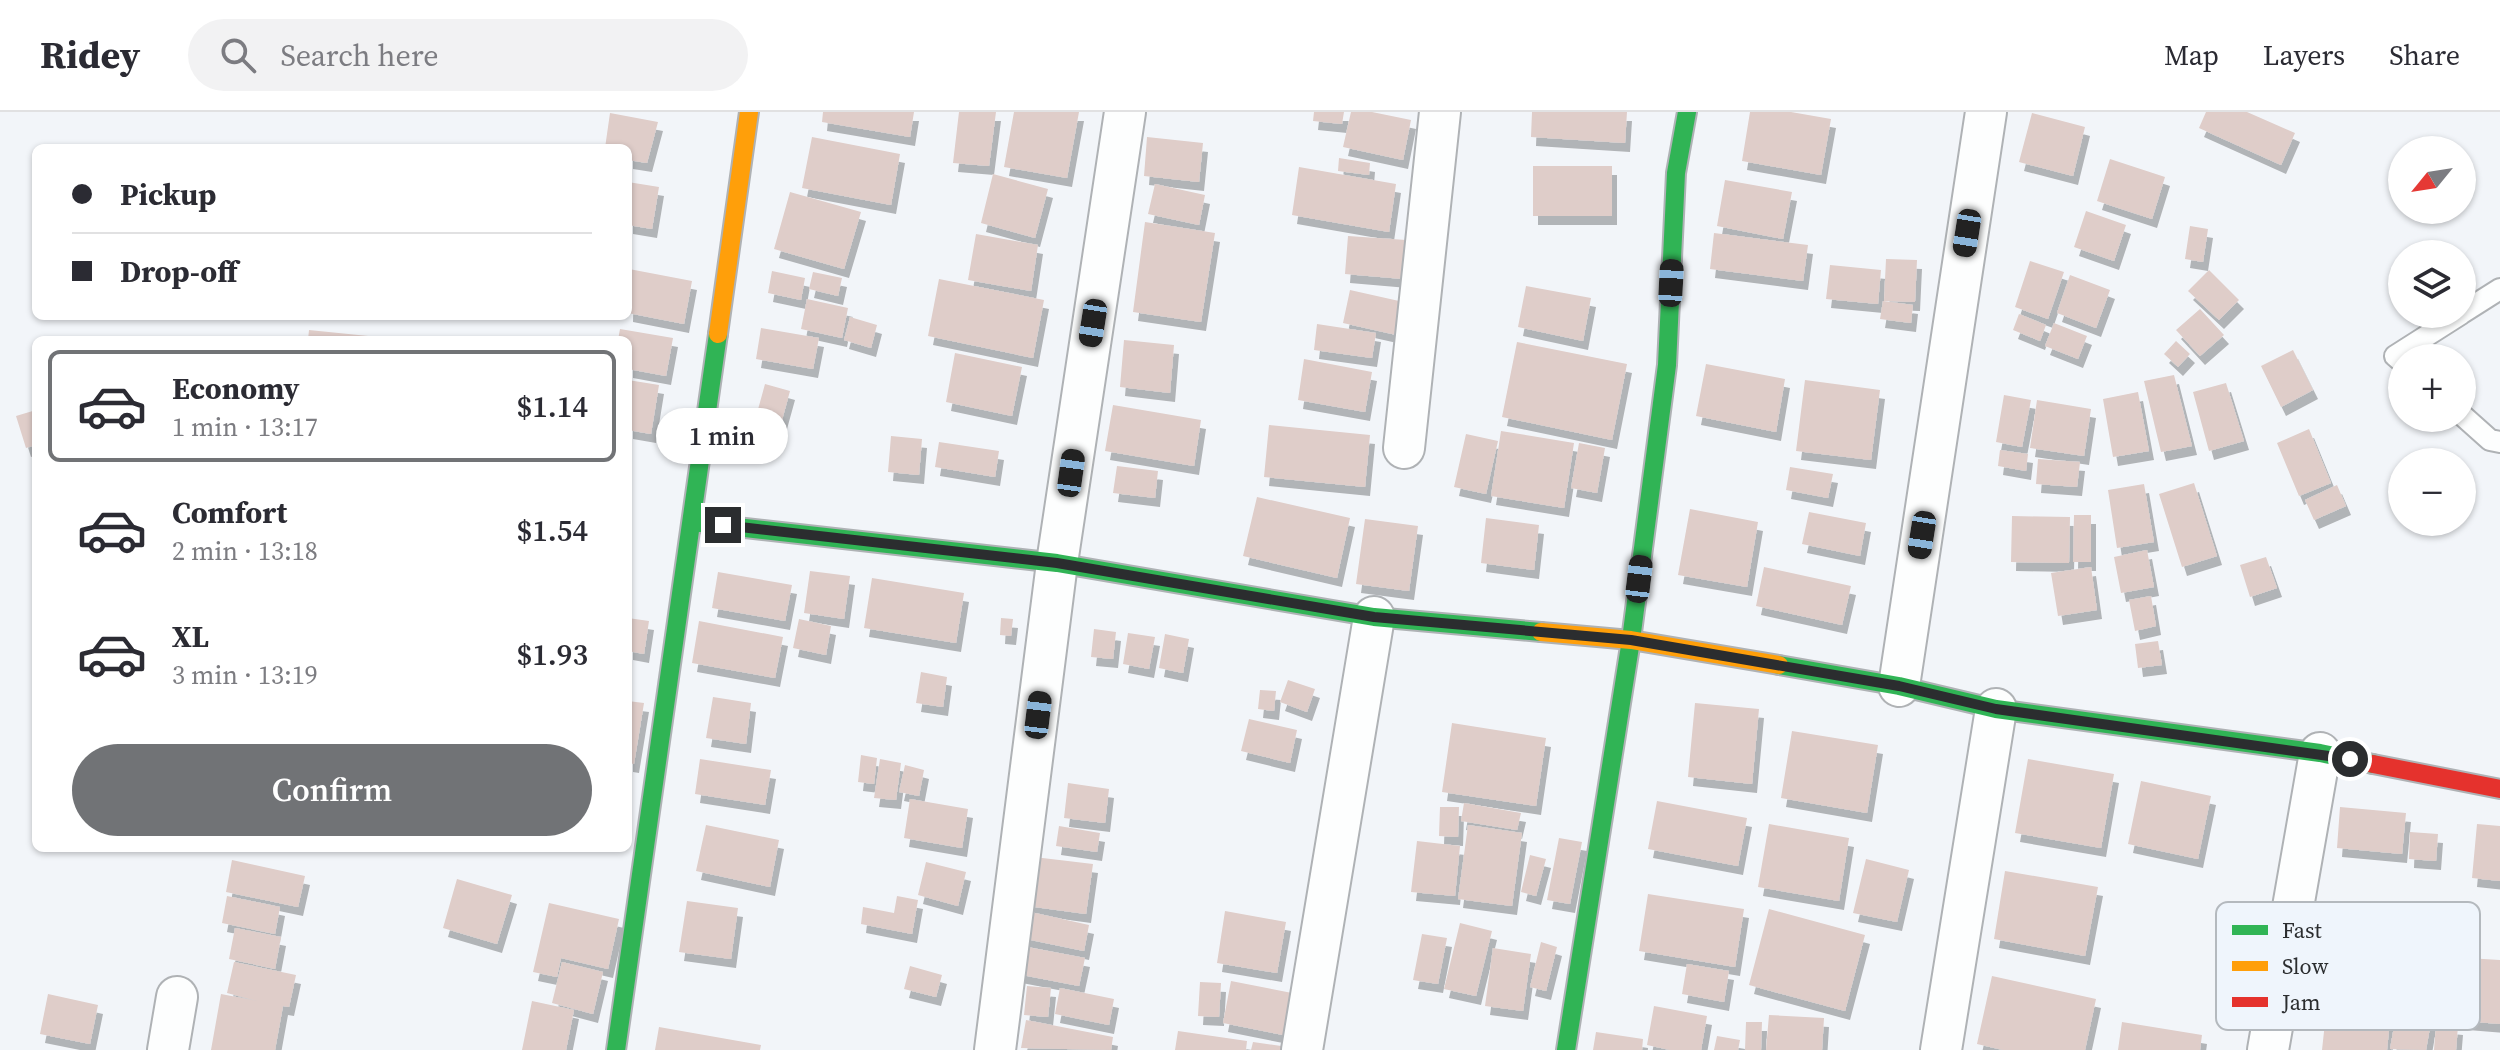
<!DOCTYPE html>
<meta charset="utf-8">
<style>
body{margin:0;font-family:"Source Serif 4",serif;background:#f2f2f3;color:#2b2b33;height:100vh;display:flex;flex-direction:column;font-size:30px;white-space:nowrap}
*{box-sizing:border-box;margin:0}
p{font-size:26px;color:#7c7c81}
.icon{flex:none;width:44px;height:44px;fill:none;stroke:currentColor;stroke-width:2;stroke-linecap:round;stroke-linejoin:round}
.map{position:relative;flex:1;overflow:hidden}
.panel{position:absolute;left:32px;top:224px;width:600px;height:516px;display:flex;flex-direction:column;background:#fff;border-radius:12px;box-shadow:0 2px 6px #0004}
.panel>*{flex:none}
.guide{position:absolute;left:32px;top:32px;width:600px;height:176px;border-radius:12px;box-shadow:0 2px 6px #0004;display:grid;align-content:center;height:176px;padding:0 40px;background:#fff}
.needle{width:52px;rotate:240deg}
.buttons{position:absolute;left:2388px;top:24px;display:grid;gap:16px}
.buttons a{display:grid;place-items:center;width:88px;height:88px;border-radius:50%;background:#fff;box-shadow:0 2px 6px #0004;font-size:40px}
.end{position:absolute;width:36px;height:36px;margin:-18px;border:10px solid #2b2d2f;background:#fff;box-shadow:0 0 0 4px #fff}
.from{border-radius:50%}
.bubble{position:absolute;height:56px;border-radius:28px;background:#fff;box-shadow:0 2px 6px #0004;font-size:26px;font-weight:600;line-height:56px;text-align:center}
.car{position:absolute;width:24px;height:48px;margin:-24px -12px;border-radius:10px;box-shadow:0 0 6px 2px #0007;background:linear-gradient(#222 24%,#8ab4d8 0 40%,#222 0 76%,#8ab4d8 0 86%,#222 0)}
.guide b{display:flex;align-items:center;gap:28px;height:76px;font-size:30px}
.guide b+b{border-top:2px solid #e1e1e2}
.guide i{width:20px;height:20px;background:#2b2b33}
ul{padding:14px 0 0;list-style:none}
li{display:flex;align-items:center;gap:24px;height:112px;margin:0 16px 12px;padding:0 24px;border:4px solid transparent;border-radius:12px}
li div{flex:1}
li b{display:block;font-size:30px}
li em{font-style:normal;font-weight:600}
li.current{border-color:#717376}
li>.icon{width:72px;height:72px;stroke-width:1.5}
.button{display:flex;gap:16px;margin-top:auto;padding:16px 40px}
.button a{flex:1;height:92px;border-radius:48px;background:#717376;color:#fff;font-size:32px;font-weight:600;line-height:92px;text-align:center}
header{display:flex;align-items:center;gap:48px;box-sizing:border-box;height:112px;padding:0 40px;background:#fff;border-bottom:2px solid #e1e1e2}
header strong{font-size:38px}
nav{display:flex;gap:44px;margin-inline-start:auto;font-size:28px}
.search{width:560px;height:72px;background:#f2f2f3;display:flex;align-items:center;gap:20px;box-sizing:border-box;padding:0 28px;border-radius:44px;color:#7c7c81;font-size:30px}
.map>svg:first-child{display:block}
.building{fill:#dfcdc9;filter:url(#shadow)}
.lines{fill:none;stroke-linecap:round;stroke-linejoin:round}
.lane-casing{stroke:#afb2b5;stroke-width:24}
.street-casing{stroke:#afb2b5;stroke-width:44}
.fast-casing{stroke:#afb2b5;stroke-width:22}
.slow-casing{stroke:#afb2b5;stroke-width:22}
.jam-casing{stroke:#afb2b5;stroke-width:22}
.lane{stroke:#fdfefe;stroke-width:20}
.street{stroke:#fdfefe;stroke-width:40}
.fast{stroke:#30b455;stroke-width:18}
.slow{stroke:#ff9f0a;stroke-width:18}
.jam{stroke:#e5322d;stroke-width:18}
.route{stroke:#2b2d2f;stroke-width:10}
.key{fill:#eff5fc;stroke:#b4b9be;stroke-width:2}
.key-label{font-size:22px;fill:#2b2d2f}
</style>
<header>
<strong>Ridey</strong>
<div class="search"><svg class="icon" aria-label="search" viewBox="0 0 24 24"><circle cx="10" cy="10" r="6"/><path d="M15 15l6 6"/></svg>Search here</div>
<nav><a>Map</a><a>Layers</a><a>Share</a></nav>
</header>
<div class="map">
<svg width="2500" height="938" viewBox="0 0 2500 938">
<defs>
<filter id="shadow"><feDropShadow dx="5" dy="9" stdDeviation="0" flood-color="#0004"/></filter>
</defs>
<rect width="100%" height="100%" fill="#f2f5f9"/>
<path class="building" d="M823,0H914L910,25L822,10Z
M959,0H996L989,54L953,51Z
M1014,0H1079L1067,66L1004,55Z
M1314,0H1344L1342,12L1313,9Z
M1351,0H1372L1411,8L1403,48L1343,35Z
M1532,0H1627L1625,31L1531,25Z
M1750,0H1791L1831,7L1821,63L1742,49Z
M2206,0H2247L2295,21L2281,53L2199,16Z
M610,1L658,10L647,51L628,48V36H605Z
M2032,1L2085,15L2073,64L2019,50Z
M812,25L900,42L891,93L802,76Z
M1147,25L1203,31L1199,70L1144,64Z
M1339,46L1370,51L1369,63L1338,59Z
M2110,47L2165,65L2152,107L2097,89Z
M1533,54H1612V104H1533Z
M1299,55L1396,72L1389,120L1292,103Z
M993,62L1048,77L1035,126L981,111Z
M1725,68L1792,80L1783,127L1717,114Z
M628,70L659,75L652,117L628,113Z
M1155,72L1205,83L1199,113L1148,102Z
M790,80L861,100L844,157L774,137Z
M2086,99L2126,113L2114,149L2074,135Z
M1145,110L1215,121L1201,210L1133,200Z
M2190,114L2208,117L2203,150L2185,147Z
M1714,121L1808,133L1803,169L1710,157Z
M976,122L1038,133L1031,179L968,168Z
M1348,124L1406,128L1403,167L1345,162Z
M1886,147L1917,148L1915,190L1884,189Z
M2030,149L2064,160L2048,207L2015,195Z
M1830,153L1881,158L1878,192L1826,187Z
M629,157L692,169L684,212L628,201Z
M2209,158L2239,188L2219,208L2188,179Z
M772,159L805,166L801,188L768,181Z
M813,160L842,166L838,184L809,177Z
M2070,163L2110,178L2096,216L2057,201Z
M939,167L1044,188L1033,246L928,224Z
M1526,174L1591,186L1583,229L1518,215Z
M1350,178L1408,191L1401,224L1343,211Z
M807,187L848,196L842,226L801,217Z
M1883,189L1913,193L1911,211L1880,207Z
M2200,197L2224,223L2200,244L2176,218Z
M2019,202L2046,213L2040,229L2013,218Z
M850,205L877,213L871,236L844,228Z
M2054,211L2087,224L2078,247L2045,234Z
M1317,212L1376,221L1372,246L1314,238Z
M761,216L819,226L813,257L756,247Z
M620,217L673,226L666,264L628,257V228H618Z
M309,218L378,225V228H308Z
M1124,228L1174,233L1170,281L1120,275Z
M2176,229L2190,242L2178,255L2164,242Z
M1517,230L1627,252L1612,328L1502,305Z
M2293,238L2313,278L2281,295L2261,254Z
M955,241L1022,255L1012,304L946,290Z
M1304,247L1372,260L1365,300L1298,288Z
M1706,252L1785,267L1776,320L1696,304Z
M2174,263L2192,334L2161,340L2144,269Z
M628,268L659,273L651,322L628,318Z
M1805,268L1880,278L1871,348L1796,339Z
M2226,271L2244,329L2209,339L2193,280Z
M765,272L790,279L782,308L757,301Z
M2138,280L2149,339L2113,345L2103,287Z
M2004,283L2031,288L2022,335L1996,330Z
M2037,288L2091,297L2084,344L2030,336Z
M1113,293L1201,308L1194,354L1105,339Z
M36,298V333L26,336L16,304Z
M1269,313L1370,323L1365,375L1264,365Z
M2309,317L2331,371L2299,384L2277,331Z
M1501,319L1574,331L1564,396L1491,384Z
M1466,322L1498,329L1486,382L1454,375Z
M891,324L922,327L919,363L888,360Z
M939,330L999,339L995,365L935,355Z
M1579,331L1605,336L1597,381L1571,376Z
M2000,338L2028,342L2026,359L1998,354Z
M2038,347L2080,350L2077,375L2036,372Z
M1117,354L1158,359L1155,386L1113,381Z
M1790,355L1833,362L1828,386L1786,378Z
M2194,371L2217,444L2182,455L2159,382Z
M2144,372L2154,430L2117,436L2108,378Z
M2337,373L2346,394L2314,408L2305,388Z
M1257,385L1350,406L1337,466L1243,444Z
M1690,397L1758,410L1747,475L1678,463Z
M1809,400L1866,411L1860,444L1802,432Z
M2074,403H2091V450H2073Z
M2012,404L2070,405L2069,451L2011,450Z
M1486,406L1539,413L1534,458L1481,451Z
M1365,407L1418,414L1409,479L1356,472Z
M2147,438L2154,475L2121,481L2114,445Z
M2266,445L2277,476L2250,485L2240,453Z
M1764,455L1851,474L1842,513L1756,494Z
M2091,455L2097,498L2058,504L2051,461Z
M810,459L850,464L844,507L804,501Z
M718,460L792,473L785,509L712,496Z
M872,466L964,481L956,531L864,516Z
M2151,484L2156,514L2135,519L2129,488Z
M628,506L649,509L644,542L628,539Z
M1001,506L1013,507L1011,524L1000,523Z
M799,507L831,514L826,543L793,536Z
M699,509L783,525L775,566L692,551Z
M1094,517L1116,520L1113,547L1091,545Z
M1128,521L1155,525L1149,557L1123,552Z
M1165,522L1189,527L1183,561L1159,556Z
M2158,529L2162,553L2138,556L2135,532Z
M921,560L947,565L943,595L916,591Z
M1288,568L1315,577L1307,600L1280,590Z
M1260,578L1276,579L1274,599L1258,597Z
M713,585L751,591L746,632L706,626Z
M628,589L644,591L634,652L628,651Z
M1695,591L1759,597L1752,672L1688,665Z
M1249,607L1297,618L1290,651L1241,639Z
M1452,611L1546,626L1536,694L1442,680Z
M1792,619L1878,633L1867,701L1781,686Z
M861,643L877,646L874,672L858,670Z
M700,647L771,658L765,693L695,682Z
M880,647L901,651L896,688L874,686Z
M2028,647L2114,662L2101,736L2015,721Z
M905,653L924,658L919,684L899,680Z
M2141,669L2211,684L2198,747L2128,732Z
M1068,671L1109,677L1105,711L1064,706Z
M910,687L968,697L962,736L904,726Z
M1657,689L1747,706L1738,754L1648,737Z
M1464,691L1521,701L1517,718L1461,709Z
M1440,695H1459L1458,725L1439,724Z
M2340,695L2406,701L2402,742L2337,736Z
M1769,712L1849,726L1839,789L1758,775Z
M2477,712L2500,714V769L2472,766Z
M706,713L779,728L770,775L696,759Z
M1468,713L1522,721L1512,794L1458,787Z
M1059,714L1100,721L1097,740L1056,734Z
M2410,720L2438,722L2436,749L2409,747Z
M1559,726L1582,730L1570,792L1547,788Z
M1417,729L1460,734L1455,784L1411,780Z
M1530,743L1546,747L1536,784L1521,780Z
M1034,745L1093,752L1086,802L1027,794Z
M1866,747L1909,758L1897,810L1853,801Z
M232,748L305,764L298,795L226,780Z
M926,750L966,760L958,794L918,783Z
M2005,759L2098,775L2085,844L1994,827Z
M457,767L512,783L497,832L443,816Z
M1648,782L1744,797L1735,855L1639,839Z
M227,784L280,795L275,822L222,811Z
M897,784L918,788L912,822L861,812L863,795L894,801Z
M687,789L738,796L731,847L679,840Z
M549,791L619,807L608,857L561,846L557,865L533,860Z
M1769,797L1865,823L1845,899L1749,873Z
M1026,799L1089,813L1084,839L1021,826Z
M1225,799L1286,810L1277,861L1217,851Z
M1460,811L1492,819L1476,884L1444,877Z
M235,816L281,825L275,857L229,847Z
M1422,822L1447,826L1438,872L1413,868Z
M1541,830L1557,835L1546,879L1530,875Z
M1022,834L1085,846L1079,874L1017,862Z
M1493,836L1531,842L1523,899L1485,894Z
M2467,846L2500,848V912L2463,909Z
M234,850L296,863L289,895L283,894L275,938H211L221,882L257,889L227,881Z
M562,850L603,860L593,902L552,891Z
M1687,852L1729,859L1724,890L1682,882Z
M910,854L942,863L936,885L904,877Z
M1992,864L2096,887L2085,938H2003L1977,932Z
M1231,869L1292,881L1283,923L1223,911Z
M1200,870L1221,871L1219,905L1198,904Z
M1027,874L1051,876L1048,905L1024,903Z
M1060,876L1114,887L1109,913L1055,902Z
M48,882L98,893L90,932L40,922Z
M532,889L574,898L566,938H522Z
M2327,892L2391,899L2387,938H2322Z
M1654,894L1707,904L1701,938H1670L1647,933Z
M1769,903L1824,906L1822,938H1766Z
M2396,903L2431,910L2426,938L2390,937Z
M1026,908L1113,925L1111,938L1021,936Z
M1746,910H1762L1761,938H1745Z
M2122,910L2202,923L2200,938H2118Z
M2436,912L2458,914L2456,938H2434Z
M659,915L761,933L760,938H655Z
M1178,919L1247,929L1246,938H1175Z
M1596,920L1643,927L1642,938H1593Z
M1717,924L1740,928L1738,938H1714Z
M1253,930L1295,936V938H1251Z"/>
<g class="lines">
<defs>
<path id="lane" d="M2462,201L2500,177
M2402,250L2395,244L2461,202
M2462,303L2490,328L2500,330"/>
<path id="street" d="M1404,336L1440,0
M1899,574L1986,0
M168,938L177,885
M995,938L1057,451L1125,0
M1302,938L1374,505
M1941,938L1996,597
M2268,938L2320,641"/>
<path id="fast" d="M692,410L1057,451L1374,505L1541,520
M1779,553L1899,574L1996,597L2320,641L2373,652
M616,938L718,222
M1566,938L1631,528L1667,253L1676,61L1687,0"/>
<path id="slow" d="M718,222L749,0
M1541,520L1631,528L1779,553"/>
<path id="jam" d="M2373,652L2500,677"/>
</defs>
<use href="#lane" class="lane-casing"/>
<use href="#street" class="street-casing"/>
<use href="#fast" class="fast-casing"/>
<use href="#slow" class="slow-casing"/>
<use href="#jam" class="jam-casing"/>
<use href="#lane" class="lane"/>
<use href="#street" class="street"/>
<use href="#fast" class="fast"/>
<use href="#slow" class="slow"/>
<use href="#jam" class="jam"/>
</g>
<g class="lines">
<path class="route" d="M723,413L1057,451L1374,505L1631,528L1899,574L1996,597L2350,647"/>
</g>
<rect x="2216" y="790" width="264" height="128" rx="12" class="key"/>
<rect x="2232" y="813" width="36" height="10" fill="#30b455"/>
<rect x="2232" y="849" width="36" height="10" fill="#ff9f0a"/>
<rect x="2232" y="885" width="36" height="10" fill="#e5322d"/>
<g class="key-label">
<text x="2282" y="826">Fast</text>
<text x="2282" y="862">Slow</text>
<text x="2282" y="898">Jam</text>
</g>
</svg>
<div class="buttons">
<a><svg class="needle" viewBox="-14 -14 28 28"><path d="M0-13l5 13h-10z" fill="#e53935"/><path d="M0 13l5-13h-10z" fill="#7c7c81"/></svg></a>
<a><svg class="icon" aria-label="layers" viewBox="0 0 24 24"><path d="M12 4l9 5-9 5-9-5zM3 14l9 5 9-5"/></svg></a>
<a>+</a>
<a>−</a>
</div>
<i class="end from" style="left:2350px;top:647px"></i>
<i class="end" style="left:723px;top:413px"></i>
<div class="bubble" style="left:656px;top:296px;width:132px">1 min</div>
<i class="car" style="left:1967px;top:121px;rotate:189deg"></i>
<i class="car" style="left:1671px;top:171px;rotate:3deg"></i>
<i class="car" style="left:1093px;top:211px;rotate:189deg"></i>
<i class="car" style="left:1071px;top:361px;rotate:8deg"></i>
<i class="car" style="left:1922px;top:423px;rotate:189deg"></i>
<i class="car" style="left:1639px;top:467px;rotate:7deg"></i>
<i class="car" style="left:1038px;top:603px;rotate:7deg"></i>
<div class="guide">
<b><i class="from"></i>Pickup</b>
<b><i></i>Drop-off</b>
</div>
<section class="panel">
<ul>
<li class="current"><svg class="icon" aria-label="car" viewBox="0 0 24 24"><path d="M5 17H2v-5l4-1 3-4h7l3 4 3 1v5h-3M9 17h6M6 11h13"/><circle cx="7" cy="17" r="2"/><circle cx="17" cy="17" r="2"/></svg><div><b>Economy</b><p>1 min · 13:17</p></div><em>$1.14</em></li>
<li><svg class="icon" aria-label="car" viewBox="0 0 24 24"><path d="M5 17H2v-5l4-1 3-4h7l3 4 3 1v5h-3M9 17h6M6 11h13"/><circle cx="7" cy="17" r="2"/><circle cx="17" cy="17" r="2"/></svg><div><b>Comfort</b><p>2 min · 13:18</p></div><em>$1.54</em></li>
<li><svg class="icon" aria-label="car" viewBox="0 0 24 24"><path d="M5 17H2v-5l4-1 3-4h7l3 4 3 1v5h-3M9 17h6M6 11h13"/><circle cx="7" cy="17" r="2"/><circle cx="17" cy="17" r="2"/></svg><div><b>XL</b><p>3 min · 13:19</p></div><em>$1.93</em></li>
</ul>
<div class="button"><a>Confirm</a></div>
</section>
</div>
